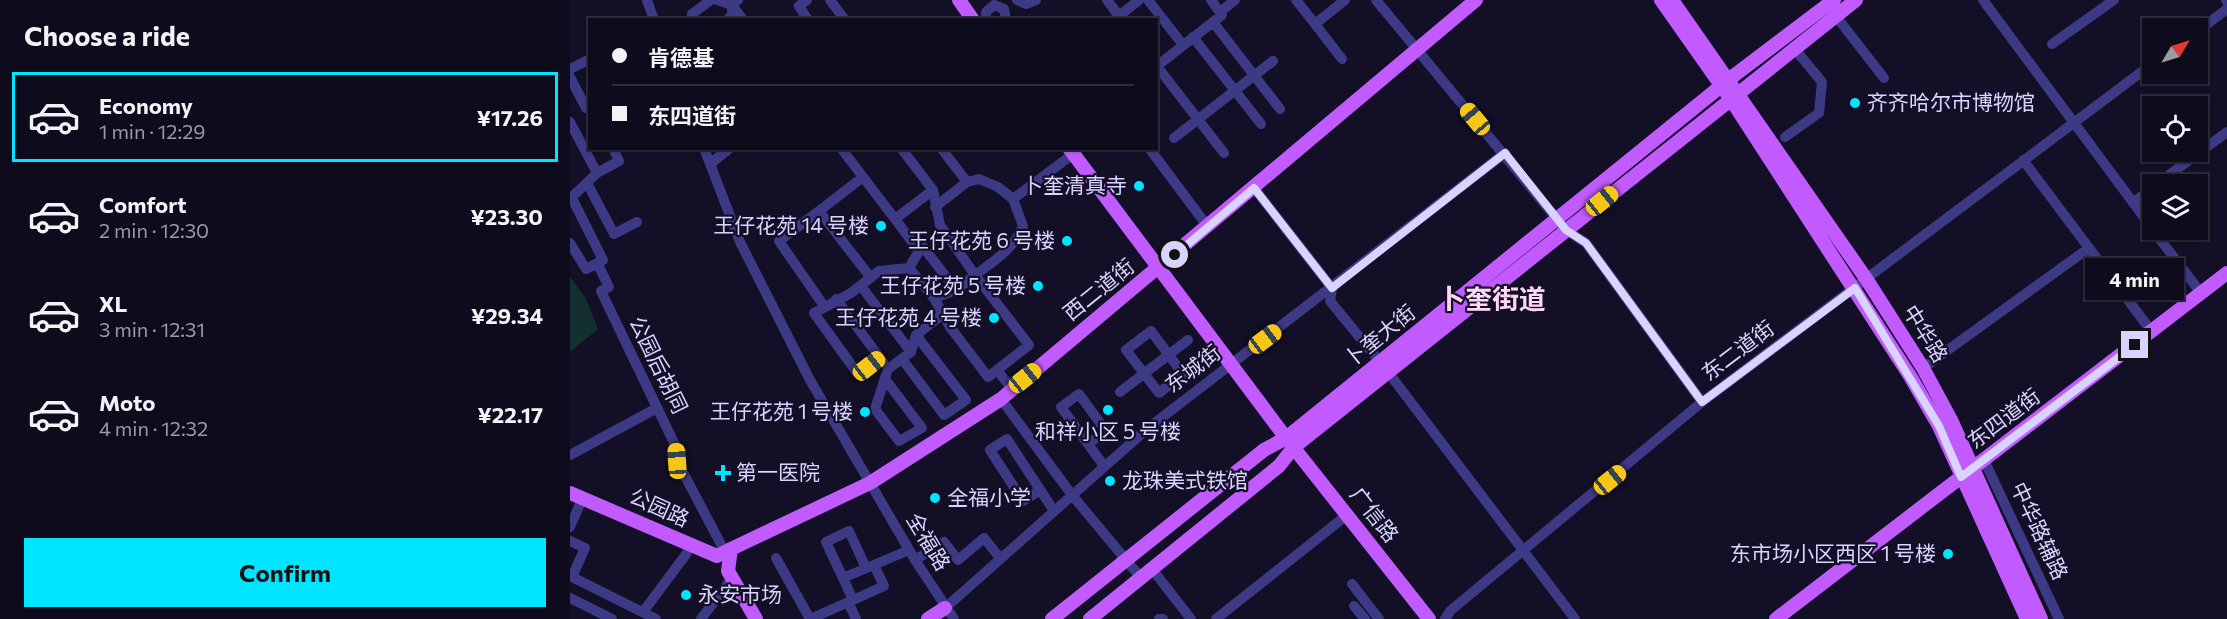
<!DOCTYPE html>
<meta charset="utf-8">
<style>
body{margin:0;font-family:Commissioner,"Noto Sans SC",sans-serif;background:#1c1929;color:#f1f3f6;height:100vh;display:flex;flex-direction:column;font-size:22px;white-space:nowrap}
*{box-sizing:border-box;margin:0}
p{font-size:20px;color:#9b9ba3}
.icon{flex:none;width:33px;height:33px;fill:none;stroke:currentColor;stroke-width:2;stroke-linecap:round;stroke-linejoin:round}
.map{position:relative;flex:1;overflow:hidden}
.sheet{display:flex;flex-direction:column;background:#0e0b1c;width:570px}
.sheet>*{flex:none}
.guide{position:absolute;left:18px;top:18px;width:570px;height:132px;border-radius:0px;box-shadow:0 2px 4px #0004,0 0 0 2px #2e2b3b;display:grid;align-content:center;height:132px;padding:0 24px;background:#0e0b1c}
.needle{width:39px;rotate:52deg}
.buttons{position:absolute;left:1572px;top:18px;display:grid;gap:12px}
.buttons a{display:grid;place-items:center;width:66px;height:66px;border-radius:0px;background:#0e0b1c;box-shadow:0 2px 4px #0004,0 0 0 2px #2e2b3b;font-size:30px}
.end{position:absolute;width:27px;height:27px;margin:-14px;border:8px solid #d9d4ff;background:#111;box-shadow:0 0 0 3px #111}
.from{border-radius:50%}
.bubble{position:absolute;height:42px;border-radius:0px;background:#0e0b1c;box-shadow:0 2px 4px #0004,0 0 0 2px #2e2b3b;font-size:20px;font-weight:700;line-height:42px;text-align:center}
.car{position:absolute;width:18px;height:36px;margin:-18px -9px;border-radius:8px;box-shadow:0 0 4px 2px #0007;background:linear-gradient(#f5c518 24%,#345 0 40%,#f5c518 0 76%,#345 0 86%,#f5c518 0)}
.guide b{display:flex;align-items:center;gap:21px;height:57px;font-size:22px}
.guide b+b{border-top:2px solid #2e2b3b}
.guide i{width:15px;height:15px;background:#f1f3f6}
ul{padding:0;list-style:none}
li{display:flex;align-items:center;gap:18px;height:90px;margin:0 12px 9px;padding:0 12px;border:3px solid transparent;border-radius:0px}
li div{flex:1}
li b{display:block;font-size:22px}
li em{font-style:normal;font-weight:700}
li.current{border-color:#00e5ff}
li>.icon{width:54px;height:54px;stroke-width:1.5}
h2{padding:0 24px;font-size:27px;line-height:72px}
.primary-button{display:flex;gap:12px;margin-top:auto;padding:12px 24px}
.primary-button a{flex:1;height:69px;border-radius:0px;background:#00e5ff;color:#111;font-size:24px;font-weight:700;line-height:69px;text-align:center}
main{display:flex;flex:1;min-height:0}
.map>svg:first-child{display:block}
.green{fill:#12302f}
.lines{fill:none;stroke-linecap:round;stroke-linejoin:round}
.minor{stroke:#3d3a85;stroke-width:10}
.major{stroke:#c25bff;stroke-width:14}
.route{stroke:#d9d4ff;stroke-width:8}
.poi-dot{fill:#00e5ff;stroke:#130f26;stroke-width:2}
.labels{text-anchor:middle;stroke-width:4.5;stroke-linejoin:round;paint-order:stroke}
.poi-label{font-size:21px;fill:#d9d4ff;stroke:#130f26;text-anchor:end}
.street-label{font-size:21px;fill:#d9d4ff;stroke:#130f26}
.district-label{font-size:27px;font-weight:bold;fill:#ffd6f0;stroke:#130f26}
</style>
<main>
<section class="sheet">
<h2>Choose a ride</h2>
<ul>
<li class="current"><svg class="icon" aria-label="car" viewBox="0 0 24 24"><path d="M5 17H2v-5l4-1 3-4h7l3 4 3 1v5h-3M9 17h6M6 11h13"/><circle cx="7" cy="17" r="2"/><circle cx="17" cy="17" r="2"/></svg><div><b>Economy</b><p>1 min · 12:29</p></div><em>¥17.26</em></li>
<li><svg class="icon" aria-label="car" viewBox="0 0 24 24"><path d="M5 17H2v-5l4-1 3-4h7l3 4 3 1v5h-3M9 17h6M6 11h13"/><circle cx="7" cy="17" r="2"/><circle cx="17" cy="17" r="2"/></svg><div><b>Comfort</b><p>2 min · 12:30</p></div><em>¥23.30</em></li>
<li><svg class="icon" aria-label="car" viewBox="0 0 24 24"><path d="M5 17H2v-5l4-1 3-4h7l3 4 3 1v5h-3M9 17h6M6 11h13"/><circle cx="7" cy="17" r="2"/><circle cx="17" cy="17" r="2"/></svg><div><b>XL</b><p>3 min · 12:31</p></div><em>¥29.34</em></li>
<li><svg class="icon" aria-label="car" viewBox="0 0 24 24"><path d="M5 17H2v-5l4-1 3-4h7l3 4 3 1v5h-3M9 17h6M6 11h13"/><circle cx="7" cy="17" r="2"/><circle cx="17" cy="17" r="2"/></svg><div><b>Moto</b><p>4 min · 12:32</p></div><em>¥22.17</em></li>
</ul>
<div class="primary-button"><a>Confirm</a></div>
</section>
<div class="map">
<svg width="1657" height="619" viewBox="0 0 1657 619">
<rect width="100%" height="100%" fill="#130f26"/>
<path class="green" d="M0,277L15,297L28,329L0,352Z"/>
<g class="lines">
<path class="minor" d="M77,0L84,20
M147,0L162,5L173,20
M237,0L229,6L238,20
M260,0L275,20
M447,0L456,4L466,0
M537,0L552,20
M578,0L613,45
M726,0L745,24L775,0
M806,0L996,230L1016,243L1132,402
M1413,0L1582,228
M1656,0L1657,2
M650,12L665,0
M1265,15L1314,78
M122,20V14L141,0
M157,20L162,15V5L168,0
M416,20V12L424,5L434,9L436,20
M544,20L569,0
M643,22L710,109
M745,24L772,59
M1628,31L1657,9
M623,37L691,124
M1482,44L1544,0
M586,65L654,153
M587,66L652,15L641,0
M0,69L20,59
M0,77L16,108L20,106
M0,122L27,173L0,199
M1215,137L1249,113L1252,82L1223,47
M604,138L703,61
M134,148L170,242L240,380L345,560L384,619
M271,148L293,177
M331,148L363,190L370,225L405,275C424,261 444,249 453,226L443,199L428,187L409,179L397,182L365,207
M371,148L397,182
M579,148L638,227
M1453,160L1582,332
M140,164L160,148
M27,173L49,161L43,148
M17,183L44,234L67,222
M1587,184L1657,132
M684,188L762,288L760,301L810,362
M363,190L325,219L349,251L354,248L386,290
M443,199L503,154
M1563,203L1582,188
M249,211L293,177L325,219
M1583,230L1631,293
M0,243L16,269L33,260L2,198
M349,251L339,268L364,298
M27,263L39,287L31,291L106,447L107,461L155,552
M405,275L459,345L418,377L380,327L364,298L386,290Z
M291,286L341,352
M266,299L313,362
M254,306L209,241L249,211L301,278
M581,331L613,374L589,393L556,350Z
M310,358L288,374L244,313L281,293L309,271L339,268
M332,359L374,415L396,400L346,335
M1353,368L1519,248
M427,370L442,389
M818,372L1005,619
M315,379L352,428L329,441L305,409L318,369L341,352L346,335L373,314
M550,392L618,340
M431,399L502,495L571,578
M518,444L491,407L509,394L536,431L518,444L534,466
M0,455L87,408
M1414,460L1489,619
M470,490L453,501L420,450L437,439L484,511
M0,527L13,497
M0,541L15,548L2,577
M206,558L240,619L283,600L273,578L339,550
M345,560L374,542L388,560L414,538L430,558
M582,569L621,619
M0,576L86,619
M273,578L256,542L279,531L296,568
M782,584L809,619
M0,598L42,619
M283,600L314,586L304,565
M278,602L286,619
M784,606L795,619
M375,608L577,429L935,153
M73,612L117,553
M131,619L162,578
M589,619H593
M646,619L777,515
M875,619L880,611L1132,402L1582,64"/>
<path class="major" d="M389,0L403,20
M1091,0L1160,98L1340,376L1369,426L1457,619
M1102,0L1297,280L1353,368L1381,420L1471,619
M499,148L716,438L859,619
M0,493L147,556L161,549
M158,571L161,549L300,483L431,399L906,0
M158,571L186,619
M358,619L375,608
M482,619L694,450L716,438L1166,74L1264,0
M520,619L709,466L724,447L1286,0
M1206,619L1657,273"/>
</g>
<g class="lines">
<path class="route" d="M605,255L684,188L762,288L935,153L996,230L1016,243L1132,402L1285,288L1369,426L1391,477L1565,345"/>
</g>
<g class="poi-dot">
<circle cx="1285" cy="103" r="6"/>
<circle cx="569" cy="186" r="6"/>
<circle cx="311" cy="226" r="6"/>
<circle cx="497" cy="241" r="6"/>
<circle cx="468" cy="286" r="6"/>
<circle cx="424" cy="318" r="6"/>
<circle cx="538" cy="410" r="6"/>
<circle cx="295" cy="412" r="6"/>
<path d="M150 464h6v6h6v6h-6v6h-6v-6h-6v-6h6z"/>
<circle cx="540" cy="481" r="6"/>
<circle cx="365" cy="498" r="6"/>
<circle cx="1378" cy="554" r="6"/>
<circle cx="116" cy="595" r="6"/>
</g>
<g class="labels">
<g class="poi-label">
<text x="1297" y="110" text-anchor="start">齐齐哈尔市博物馆</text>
<text x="557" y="193">卜奎清真寺</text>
<text x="299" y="233">王仔花苑 14 号楼</text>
<text x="485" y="248">王仔花苑 6 号楼</text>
<text x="456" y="293">王仔花苑 5 号楼</text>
<text x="412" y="325">王仔花苑 4 号楼</text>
<text x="283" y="419">王仔花苑 1 号楼</text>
<text x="538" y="439" text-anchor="middle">和祥小区 5 号楼</text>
<text x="166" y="480" text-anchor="start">第一医院</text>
<text x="552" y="488" text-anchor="start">龙珠美式铁馆</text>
<text x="377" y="505" text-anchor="start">全福小学</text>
<text x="1366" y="561">东市场小区西区 1 号楼</text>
<text x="128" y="602" text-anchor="start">永安市场</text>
</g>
<g class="street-label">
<text transform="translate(529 290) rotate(-39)" y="7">西二道街</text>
<text transform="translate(1355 334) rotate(58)" y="7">中华路</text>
<text transform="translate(810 336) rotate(-39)" y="7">卜奎大街</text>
<text transform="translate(1168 351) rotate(-37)" y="7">东二道街</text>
<text transform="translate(88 365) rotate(64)" y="7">公园后胡同</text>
<text transform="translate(623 369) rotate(-37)" y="7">东城街</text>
<text transform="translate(1434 419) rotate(-37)" y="7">东四道街</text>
<text transform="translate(89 508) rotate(24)" y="7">公园路</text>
<text transform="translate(804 515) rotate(52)" y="7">广信路</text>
<text transform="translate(1469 531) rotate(65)" y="7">中华路辅路</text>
<text transform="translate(358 542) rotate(59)" y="7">全福路</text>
</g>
<g class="district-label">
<text x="922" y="309">卜奎街道</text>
</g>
</g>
</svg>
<div class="buttons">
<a><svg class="needle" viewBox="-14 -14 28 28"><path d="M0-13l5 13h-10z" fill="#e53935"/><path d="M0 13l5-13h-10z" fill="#9b9ba3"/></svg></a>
<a><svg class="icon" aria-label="locate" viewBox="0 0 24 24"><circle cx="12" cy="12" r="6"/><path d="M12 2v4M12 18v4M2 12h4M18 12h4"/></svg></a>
<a><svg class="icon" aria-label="layers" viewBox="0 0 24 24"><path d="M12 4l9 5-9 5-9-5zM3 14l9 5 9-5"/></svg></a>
</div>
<i class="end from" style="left:605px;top:255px"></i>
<i class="end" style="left:1565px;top:345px"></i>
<div class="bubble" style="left:1515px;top:258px;width:99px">4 min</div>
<i class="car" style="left:905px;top:119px;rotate:320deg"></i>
<i class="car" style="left:1032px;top:201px;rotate:51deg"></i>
<i class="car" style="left:695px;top:339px;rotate:53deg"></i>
<i class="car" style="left:299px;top:366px;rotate:52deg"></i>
<i class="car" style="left:455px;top:378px;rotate:51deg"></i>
<i class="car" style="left:107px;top:461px;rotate:356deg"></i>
<i class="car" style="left:1040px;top:480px;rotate:51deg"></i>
<div class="guide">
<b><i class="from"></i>肯德基</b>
<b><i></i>东四道街</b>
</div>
</div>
</main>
